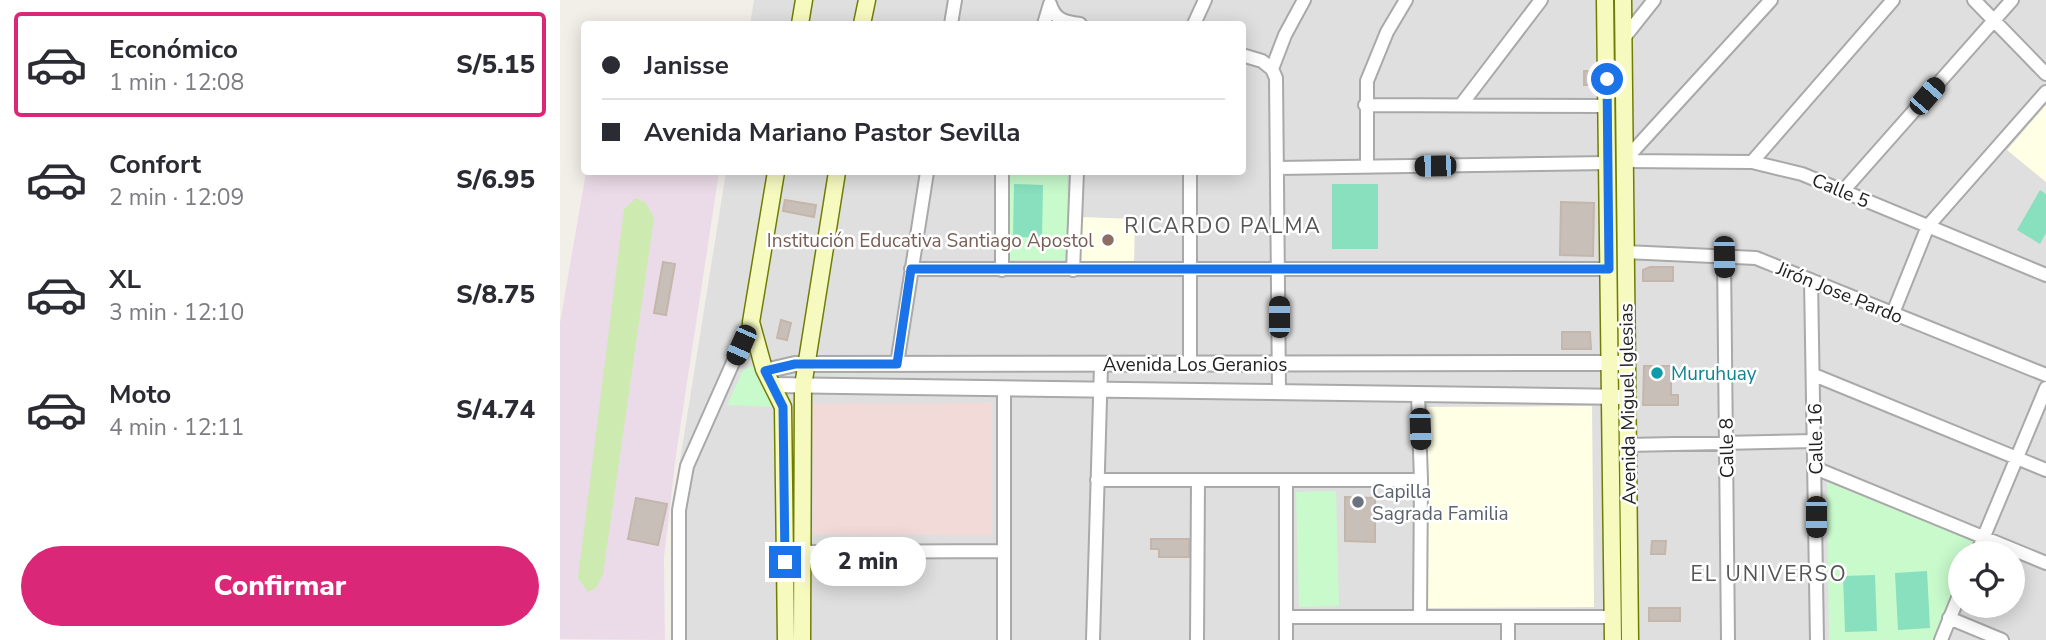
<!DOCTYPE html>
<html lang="es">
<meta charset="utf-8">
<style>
body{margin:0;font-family:"Nunito Sans",sans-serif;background:#f7f7f7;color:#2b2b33;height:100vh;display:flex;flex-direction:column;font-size:26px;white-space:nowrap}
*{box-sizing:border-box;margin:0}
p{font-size:23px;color:#7c7c81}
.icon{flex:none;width:38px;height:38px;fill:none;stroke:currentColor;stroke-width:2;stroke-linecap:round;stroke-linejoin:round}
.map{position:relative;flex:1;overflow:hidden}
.details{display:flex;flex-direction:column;background:#fff;width:560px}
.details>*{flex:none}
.banner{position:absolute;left:21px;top:21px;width:665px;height:154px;border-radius:7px;box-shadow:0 4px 18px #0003;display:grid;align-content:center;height:154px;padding:0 21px;background:#fff}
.controls{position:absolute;left:1388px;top:541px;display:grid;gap:14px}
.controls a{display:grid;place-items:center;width:77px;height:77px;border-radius:50%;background:#fff;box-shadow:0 4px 18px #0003;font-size:35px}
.end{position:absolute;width:32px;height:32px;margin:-16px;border:9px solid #1a73e8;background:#fff;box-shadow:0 0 0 4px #fff}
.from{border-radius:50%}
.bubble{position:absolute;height:49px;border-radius:24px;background:#fff;box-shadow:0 4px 18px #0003;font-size:23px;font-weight:800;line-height:49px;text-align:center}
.car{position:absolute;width:21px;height:42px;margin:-21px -10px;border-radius:9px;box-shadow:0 0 5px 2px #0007;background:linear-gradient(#222 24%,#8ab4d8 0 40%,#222 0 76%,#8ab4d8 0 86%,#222 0)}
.banner b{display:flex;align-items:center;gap:24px;height:66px;font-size:26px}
.banner b+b{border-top:2px solid #e1e1e2}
.banner i{width:18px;height:18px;background:#2b2b33}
ul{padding:12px 0 0;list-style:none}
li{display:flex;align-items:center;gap:21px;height:105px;margin:0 14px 10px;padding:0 7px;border:4px solid transparent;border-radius:7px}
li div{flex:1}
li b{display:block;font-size:26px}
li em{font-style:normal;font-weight:800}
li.current{border-color:#db2777}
li>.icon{width:63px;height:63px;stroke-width:1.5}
.cta{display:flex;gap:14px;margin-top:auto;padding:14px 21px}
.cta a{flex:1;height:80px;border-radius:42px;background:#db2777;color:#fff;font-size:28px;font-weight:800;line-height:80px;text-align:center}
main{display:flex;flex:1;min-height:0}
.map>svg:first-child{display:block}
.residential{fill:#e0dfdf;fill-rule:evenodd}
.commercial{fill:#f2dad9}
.industrial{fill:#ebdbe8}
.education{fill:#ffffe5}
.grass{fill:#cdebb0}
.park{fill:#c8facc}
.pitch{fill:#88e0be}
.building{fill:#c7bfb8;stroke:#c4b6ab;stroke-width:2}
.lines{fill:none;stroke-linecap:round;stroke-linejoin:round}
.minor-casing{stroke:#a9a9a9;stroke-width:16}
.tertiary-casing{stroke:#a9a9a9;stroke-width:18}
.secondary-casing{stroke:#707d05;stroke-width:19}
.minor{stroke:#fff;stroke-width:12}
.tertiary{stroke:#fff;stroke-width:14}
.secondary{stroke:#f7fabf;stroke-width:16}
.route{stroke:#1a73e8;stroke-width:9}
.education-dot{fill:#8d6e63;stroke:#fff;stroke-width:2.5}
.culture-dot{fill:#0f9aa8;stroke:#fff;stroke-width:2.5}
.worship-dot{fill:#6b7280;stroke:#fff;stroke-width:2.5}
.labels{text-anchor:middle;stroke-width:5;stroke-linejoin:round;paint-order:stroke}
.street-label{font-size:19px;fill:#222;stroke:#fff}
.education-label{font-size:19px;fill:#785e54;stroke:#fff;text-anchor:end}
.culture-label{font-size:19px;fill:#0d838f;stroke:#fff;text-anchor:start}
.worship-label{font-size:19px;fill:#5b616d;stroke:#fff;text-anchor:start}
.neighbourhood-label{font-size:21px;letter-spacing:2px;fill:#555;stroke:#fff}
</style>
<main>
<section class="details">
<ul>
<li class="current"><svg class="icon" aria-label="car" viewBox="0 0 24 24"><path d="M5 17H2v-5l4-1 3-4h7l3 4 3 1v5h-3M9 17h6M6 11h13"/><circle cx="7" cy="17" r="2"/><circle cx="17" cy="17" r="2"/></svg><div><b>Económico</b><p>1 min · 12:08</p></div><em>S/5.15</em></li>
<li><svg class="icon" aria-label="car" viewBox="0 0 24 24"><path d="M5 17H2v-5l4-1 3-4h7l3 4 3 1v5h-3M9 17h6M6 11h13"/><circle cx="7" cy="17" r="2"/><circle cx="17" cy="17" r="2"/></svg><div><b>Confort</b><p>2 min · 12:09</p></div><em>S/6.95</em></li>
<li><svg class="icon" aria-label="car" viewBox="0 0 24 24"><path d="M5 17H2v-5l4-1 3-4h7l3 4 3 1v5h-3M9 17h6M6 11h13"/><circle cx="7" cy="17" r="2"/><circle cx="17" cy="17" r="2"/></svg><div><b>XL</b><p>3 min · 12:10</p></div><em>S/8.75</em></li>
<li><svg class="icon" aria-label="car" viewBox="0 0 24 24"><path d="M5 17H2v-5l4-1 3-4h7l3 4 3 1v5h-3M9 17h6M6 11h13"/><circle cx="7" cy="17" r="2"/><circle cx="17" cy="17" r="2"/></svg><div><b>Moto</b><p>4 min · 12:11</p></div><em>S/4.74</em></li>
</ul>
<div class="cta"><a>Confirmar</a></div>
</section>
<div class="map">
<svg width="1486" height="640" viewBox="0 0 1486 640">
<rect width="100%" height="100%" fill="#f2efe9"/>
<path class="residential" d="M194,0H1486V640H112L111,566L115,492L166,172H682V24H190ZM1400,553H1452V606H1400Z"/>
<path class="commercial" d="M432,403V535L254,534L252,404Z"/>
<path class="industrial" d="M26,172H159L116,455L104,557L105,640L0,639V323Z"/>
<path class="education" d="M1486,105V182L1447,150Z
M521,217L575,219L574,263L520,261Z
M1032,406L1034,607L865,608L863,407Z"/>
<path class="grass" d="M76,198L86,203L94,218L43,574L36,588L28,592L18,578L64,209Z"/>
<path class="park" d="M447,172H507L508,260H448Z
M192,366L197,369L216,407L167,405L183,370Z
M1267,482L1416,540L1410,553H1400V576L1373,640H1269Z
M776,491L779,606L739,607L736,492Z"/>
<path class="pitch" d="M454,184L483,185L482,238L453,237Z
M772,184H818V249H772Z
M1480,190L1486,194V233L1480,244L1457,230Z
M1367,571L1370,628L1338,630L1335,573Z
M1315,575L1317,631L1285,632L1283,576Z"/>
<path class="building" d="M1024,71H1035L1036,85H1024Z
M225,200L256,205L254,217L223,211Z
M1001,202L1034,203L1033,256L1000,255Z
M103,262L115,264L106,315L94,313Z
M1090,267H1113V281H1083V270Z
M221,320L231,323L227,340L217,338Z
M1002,332H1030L1031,349H1002Z
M1084,366H1111V395H1118V405H1083Z
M785,497L815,498V542L785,541Z
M76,498L107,504L98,545L68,539Z
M591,539H629V557H599V549H591Z
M1092,541H1106L1105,554H1091Z
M1089,608H1120V621H1089Z"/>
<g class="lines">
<defs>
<path id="minor" d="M1414,0L1486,74
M490,4C495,20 504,22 520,24
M391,24L395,0
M484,24L490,4
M634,24L645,0
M1063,39L1094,0
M682,55L702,61L712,69
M712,69L716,78L719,392
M712,69L725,35L744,0
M805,105L1047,106
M901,105L981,0
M1064,161L1192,162L1242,174L1486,275
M1064,161L1211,0
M1192,162L1333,0
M807,167V81L827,32L846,0
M718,168L1048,163
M442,172V270
M630,172V364
M1283,191L1452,0
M1065,252L1196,258L1486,375
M1164,257L1168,640
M351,269H1049
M513,270L517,172
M1251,280L1257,640
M1333,313L1368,226L1486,92
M337,364L367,172
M1254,375L1486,470
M444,388V640
M858,394L861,480L860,617
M1067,445L1255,441
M1255,468L1486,563
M537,480H861
M726,481V640
M242,552L444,551
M1417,553L1486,388
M726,617H1053
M948,617V640
M1389,618L1442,640
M119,640V510L127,466L191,322
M533,640L541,365
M637,640L638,481
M1381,640L1400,593"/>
<path id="tertiary" d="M205,371L235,364L1066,363
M212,385L1066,397"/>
<path id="secondary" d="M1045,0L1053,640
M1063,0L1070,640
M240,24L244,0
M302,24L307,0
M216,172L191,322L204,369L223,407L226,640
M242,640L243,386L277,172"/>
</defs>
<use href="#minor" class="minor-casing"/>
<use href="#tertiary" class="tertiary-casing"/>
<use href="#secondary" class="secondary-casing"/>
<use href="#minor" class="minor"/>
<use href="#tertiary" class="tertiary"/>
<use href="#secondary" class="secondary"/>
</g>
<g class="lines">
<path class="route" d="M225,562L223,407L205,371L235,364H337L351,269H1049L1047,79"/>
</g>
<circle class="education-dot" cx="548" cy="240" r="7"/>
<circle class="culture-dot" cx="1097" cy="373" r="7"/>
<circle class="worship-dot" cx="798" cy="502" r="7"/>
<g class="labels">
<g class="street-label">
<text transform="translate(1281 190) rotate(23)" y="7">Calle 5</text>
<text transform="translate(1280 292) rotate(22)" y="7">Jirón Jose Pardo</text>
<text x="635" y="371">Avenida Los Geranios</text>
<text transform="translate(1067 404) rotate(-91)" y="7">Avenida Miguel Iglesias</text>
<text transform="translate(1255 439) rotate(-91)" y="7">Calle 16</text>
<text transform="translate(1166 448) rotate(-91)" y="7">Calle 8</text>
</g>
<g class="education-label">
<text x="534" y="247">Institución Educativa Santiago Apostol</text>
</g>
<g class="culture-label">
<text x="1111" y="380">Muruhuay</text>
</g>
<g class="worship-label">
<text x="812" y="498">Capilla<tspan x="812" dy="22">Sagrada Familia</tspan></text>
</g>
<g class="neighbourhood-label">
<text x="663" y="233">RICARDO PALMA</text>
<text x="1209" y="581">EL UNIVERSO</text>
</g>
</g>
</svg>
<div class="controls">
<a><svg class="icon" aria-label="locate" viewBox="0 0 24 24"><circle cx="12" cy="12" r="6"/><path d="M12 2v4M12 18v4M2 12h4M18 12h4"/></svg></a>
</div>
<i class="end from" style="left:1047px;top:79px"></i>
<i class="end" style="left:225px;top:562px"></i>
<div class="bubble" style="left:250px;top:537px;width:116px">2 min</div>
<i class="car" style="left:1367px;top:96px;rotate:41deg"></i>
<i class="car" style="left:875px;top:166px;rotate:269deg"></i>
<i class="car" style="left:1164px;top:257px;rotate:179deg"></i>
<i class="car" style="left:719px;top:317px;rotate:0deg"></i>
<i class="car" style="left:181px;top:345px;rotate:204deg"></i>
<i class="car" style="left:860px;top:429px;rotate:178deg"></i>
<i class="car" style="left:1256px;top:517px;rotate:180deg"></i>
<div class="banner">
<b><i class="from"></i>Janisse</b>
<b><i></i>Avenida Mariano Pastor Sevilla</b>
</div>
</div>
</main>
